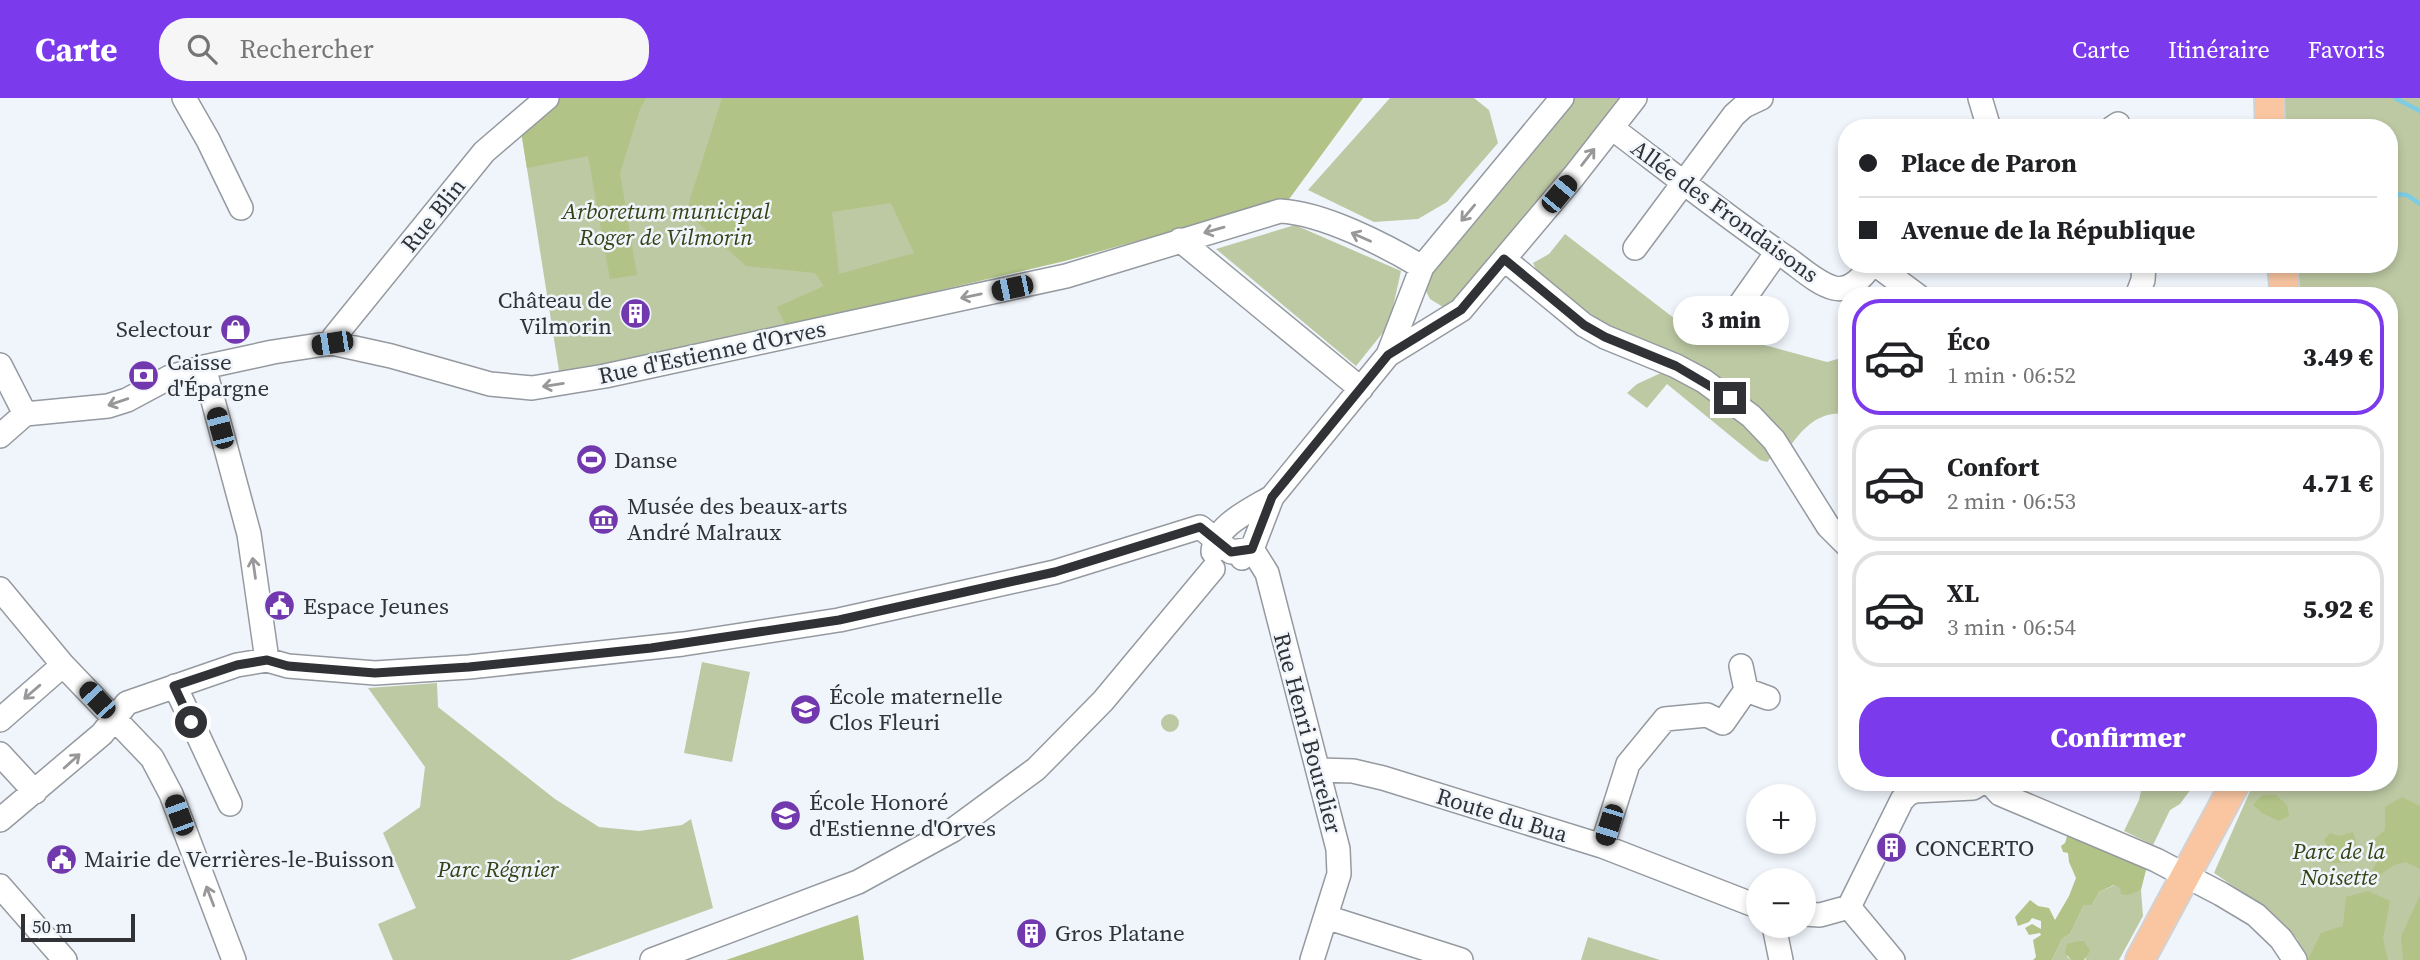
<!DOCTYPE html>
<html lang="fr">
<meta charset="utf-8">
<style>
body{margin:0;font-family:"Source Serif 4",serif;background:#f6f6f6;color:#202124;height:100vh;display:flex;flex-direction:column;font-size:26px;white-space:nowrap}
*{box-sizing:border-box;margin:0}
p{font-size:23px;color:#757577}
.icon{flex:none;width:38px;height:38px;fill:none;stroke:currentColor;stroke-width:2;stroke-linecap:round;stroke-linejoin:round}
.map{position:relative;flex:1;overflow:hidden}
.side{position:absolute;left:1838px;top:189px;width:560px;height:504px;display:flex;flex-direction:column;background:#fff;border-radius:28px;box-shadow:0 4px 10px #0003}
.side>*{flex:none}
.guide{position:absolute;left:1838px;top:21px;width:560px;height:154px;border-radius:28px;box-shadow:0 4px 10px #0003;display:grid;align-content:center;height:154px;padding:0 21px;background:#fff}
.tools{position:absolute;left:1746px;top:686px;display:grid;gap:14px}
.tools a{display:grid;place-items:center;width:70px;height:70px;border-radius:50%;background:#fff;box-shadow:0 4px 10px #0003;font-size:35px}
.scale{position:absolute;left:21px;bottom:18px;width:114px;box-sizing:border-box;padding-left:7px;border:4px solid #303235;border-top:0;font-size:19px;line-height:24px;white-space:nowrap;color:#303235;-webkit-text-stroke:5px #f0f5fc;paint-order:stroke}
.end{position:absolute;width:32px;height:32px;margin:-16px;border:9px solid #303235;background:#fff;box-shadow:0 0 0 4px #fff}
.from{border-radius:50%}
.bubble{position:absolute;height:49px;border-radius:24px;background:#fff;box-shadow:0 4px 10px #0003;font-size:23px;font-weight:800;line-height:49px;text-align:center}
.car{position:absolute;width:21px;height:42px;margin:-21px -10px;border-radius:9px;box-shadow:0 0 5px 2px #0007;background:linear-gradient(#222 24%,#8ab4d8 0 40%,#222 0 76%,#8ab4d8 0 86%,#222 0)}
.guide b{display:flex;align-items:center;gap:24px;height:66px;font-size:26px}
.guide b+b{border-top:2px solid #e0e0e0}
.guide i{width:18px;height:18px;background:#202124}
ul{padding:12px 0 0;list-style:none}
li{display:flex;align-items:center;gap:21px;height:116px;margin:0 14px 10px;padding:0 7px;border:4px solid #e0e0e0;border-radius:28px}
li div{flex:1}
li b{display:block;font-size:26px}
li em{font-style:normal;font-weight:800}
li.selected{border-color:#7c3aed}
li>.icon{width:63px;height:63px;stroke-width:1.5}
.cta{display:flex;gap:14px;margin-top:auto;padding:14px 21px}
.cta a{flex:1;height:80px;border-radius:28px;background:#7c3aed;color:#fff;font-size:28px;font-weight:800;line-height:80px;text-align:center}
header{display:flex;align-items:center;gap:42px;box-sizing:border-box;height:98px;padding:0 35px;background:#7c3aed;color:#fff}
header strong{font-size:33px}
nav{display:flex;gap:38px;margin-inline-start:auto;font-size:24px}
.search{width:490px;height:63px;background:#f6f6f6;display:flex;align-items:center;gap:18px;box-sizing:border-box;padding:0 24px;border-radius:28px;color:#757577;font-size:26px}
.map>svg:first-child{display:block}
.green{fill:#bdc9a3}
.forest{fill:#b1c386;fill-rule:evenodd}
.lines{fill:none;stroke-linecap:round;stroke-linejoin:round}
.stream{stroke:#7ecbe4;stroke-width:4.5}
.minor-casing{stroke:#959aa0;stroke-width:26}
.major-casing{stroke:#d1d2d3;stroke-width:32}
.minor{stroke:#fff;stroke-width:23}
.major{stroke:#fac6a2;stroke-width:28}
.oneway{stroke:#98989a}
.route{stroke:#303235;stroke-width:9}
.labels{text-anchor:middle;stroke-width:5;stroke-linejoin:round;paint-order:stroke}
.park-label{font-size:23px;font-style:italic;fill:#364113;stroke:#f0f5fc}
.street-label{font-size:23px;fill:#303235;stroke:#f0f5fc}
.poi-label{font-size:23px;fill:#303235;stroke:#f0f5fc;text-anchor:start}
</style>
<header>
<strong>Carte</strong>
<div class="search"><svg class="icon" aria-label="search" viewBox="0 0 24 24"><circle cx="10" cy="10" r="6"/><path d="M15 15l6 6"/></svg>Rechercher</div>
<nav><a>Carte</a><a>Itinéraire</a><a>Favoris</a></nav>
</header>
<div class="map">
<svg width="2420" height="862" viewBox="0 0 2420 862">
<rect width="100%" height="100%" fill="#f0f5fc"/>
<path class="green" d="M562,0H1363L1289,101L697,249L560,279L521,33Z
M1390,0H1474L1489,12L1498,45L1447,104L1418,121L1374,124L1308,92Z
M1569,0H1628L1453,207L1443,209L1430,201L1423,187L1429,173Z
M2284,0H2420V862H2306L2297,841L2271,814L2214,775L2254,684H2389V198H2300L2298,166H2389V30H2286Z
M1295,127L1401,173L1389,227L1356,268L1216,151Z
M1565,136L1679,224L1700,234L1757,245L1827,264L1841,260L1846,253V316C1822,312 1804,328 1791,347L1770,323L1609,230L1537,174L1533,165L1549,156Z
M1663,274L1703,295L1738,321L1773,357L1767,364L1760,362L1667,286L1647,310L1627,295L1637,286Z
M702,564L750,574L732,664L684,655Z
M437,585L438,609L555,701L599,729L639,733L682,727L691,721L713,810L570,862H393L378,826L416,810L383,735L420,709L425,669L368,590Z
M1161 625a9 9 0 1 1 18 0a9 9 0 1 1-18 0Z
M2143,684H2196L2180,706L2170,712L2153,747L2124,733L2139,702Z
M2115,787L2131,794L2141,792L2143,818L2119,862H2085L2086,861L2078,843L2072,846L2067,859L2071,862H2052L2062,841L2070,836L2084,807H2092L2099,794Z
M1588,839L1660,862H1581Z"/>
<path class="forest" d="M560,0H646L640,11L620,75L637,177L610,181L588,58L527,70L521,33Z
M722,0H1363L1289,101L1065,163L786,228L777,209L824,188L815,175L746,168L686,114ZM891,105L914,155L839,176L832,114Z
M2262,697H2276L2287,707L2289,718L2279,723L2262,715L2253,707Z
M2402,699L2420,708V771L2406,764L2394,767L2380,777L2372,772L2380,758L2371,744L2385,732V709Z
M2353,734L2357,748L2347,765H2328L2318,756L2328,750L2324,742L2330,735L2339,738Z
M2068,735L2147,768L2141,792L2128,797L2121,796L2120,790L2114,787L2099,794L2092,807H2084L2070,836L2062,841L2052,862H2033L2036,859L2033,842L2041,837L2040,835L2029,837L2025,830L2032,826L2041,831V823L2032,820L2029,824L2018,828L2015,819L2030,802L2038,808L2049,810L2055,822L2069,798L2076,780L2069,764L2068,755L2063,754L2061,748L2065,745Z
M2368,793L2390,803L2383,841L2388,862H2308L2321,835L2343,828L2346,799Z
M2420,797V862H2403L2401,839Z
M858,817L864,862H726Z
M2078,843H2084L2090,853L2084,862H2071L2065,855L2067,846Z"/>
<g class="lines">
<path class="stream" d="M2395,0L2420,13
M2389,96L2407,97L2420,106"/>
<defs>
<path id="minor" d="M184,0L208,42L241,110
M1980,0L1989,30
M1612,30C1670,74 1728,120 1788,161C1802,171 1818,186 1834,190C1850,194 1863,179 1872,166
M2112,30L2118,26
M1180,142L1361,291
M1635,150L1734,17L1744,8L1761,0
M1504,161L1584,227L1605,239L1676,268L1704,283L1751,318L1774,342L1828,428L1846,446
M1875,166L1918,198
M2137,198L2143,182L2144,166
M1739,208L1777,154
M332,245L334,239L484,54L547,0
M1388,257L1422,169L1562,0
M0,267L25,316
M204,269L249,436L267,562
M0,338L25,316L108,308L127,302L170,279L204,269L273,254L332,245L391,258L490,286L532,290L605,278L1066,178L1280,113C1323,115 1385,147 1422,169
M1252,451L1267,475L1338,751L1339,776L1312,862
M1213,454C1214,428 1252,411 1272,399
M1242,460L1252,451L1272,399L1388,257L1461,212L1574,78L1635,0
M0,491L63,567L152,660L171,696L234,862
M175,588L230,706
M1746,592L1768,600
M0,622L63,567
M0,656L35,694
M1319,672L1353,673L1383,680L1602,748L1759,809
M1989,684L2000,696L2156,762L2221,796L2256,817L2281,841L2295,862
M0,722L102,636L127,605L237,567L267,562L288,568L375,575L469,569L683,546L839,522L1055,474L1200,429L1231,454L1252,451
M1602,748L1628,666L1665,621L1707,617L1723,625L1746,592L1741,568
M0,788L65,862
M1849,809L1902,702L1908,696L1915,693L1973,690L1983,684
M1849,809L1893,862
M1804,816L1820,817L1849,809
M1326,819L1461,862
M1774,828L1781,862
M652,862L858,784L953,732L1036,671L1103,603L1213,471"/>
<path id="major" d="M2269,0L2270,30
M2282,166L2285,198
M2140,862L2236,684"/>
</defs>
<use href="#minor" class="minor-casing"/>
<use href="#major" class="major-casing"/>
<use href="#minor" class="minor"/>
<use href="#major" class="major"/>
</g>
<defs><path id="oneway-shaft" d="M-6 0H5M1.5-3L5.5 0L1.5 3" fill="none" stroke-width="1.6" stroke-linecap="round" stroke-linejoin="round" transform="scale(1.75)"/></defs>
<g class="oneway">
<use href="#oneway-shaft" transform="translate(1588 59) rotate(-52)"/>
<use href="#oneway-shaft" transform="translate(1468 115) rotate(130)"/>
<use href="#oneway-shaft" transform="translate(1214 132) rotate(164)"/>
<use href="#oneway-shaft" transform="translate(1361 139) rotate(-156)"/>
<use href="#oneway-shaft" transform="translate(971 198) rotate(168)"/>
<use href="#oneway-shaft" transform="translate(553 287) rotate(171)"/>
<use href="#oneway-shaft" transform="translate(118 304) rotate(161)"/>
<use href="#oneway-shaft" transform="translate(254 470) rotate(-98)"/>
<use href="#oneway-shaft" transform="translate(32 594) rotate(139)"/>
<use href="#oneway-shaft" transform="translate(72 663) rotate(-42)"/>
<use href="#oneway-shaft" transform="translate(210 798) rotate(-111)"/>
</g>
<g class="lines">
<path class="route" d="M191,624L174,588L237,567L267,562L288,568L375,575L469,569L651,550L839,522L1055,474L1200,429L1231,454L1252,451L1272,399L1388,257L1461,212L1504,161L1584,227L1605,239L1676,268L1730,300"/>
</g>
<defs>
<symbol id="building-disc" viewBox="-11 -11 22 22"><circle r="9.5" fill="#7239af" stroke="#f0f5fc"/><path d="M-4-6H4V6H1V3H-1V6H-4ZM-2.5-4.3h1.7v1.8h-1.7ZM.8-4.3h1.7v1.8H.8ZM-2.5-1h1.7V.8h-1.7ZM.8-1h1.7V.8H.8Z" fill="#fff"/></symbol>
<symbol id="shop-disc" viewBox="-11 -11 22 22"><circle r="9.5" fill="#7239af" stroke="#f0f5fc"/><path d="M-5-2.5h2.3a2.7 3.5 0 0 1 5.4 0H5L5.5 6h-11ZM-1.5-2.5h3a1.5 2.3 0 0 0-3 0Z" fill="#fff"/></symbol>
<symbol id="bank-disc" viewBox="-11 -11 22 22"><circle r="9.5" fill="#7239af" stroke="#f0f5fc"/><path d="M-6-4H6V4H-6ZM0-2.3a2.3 2.3 0 1 0 0 4.6a2.3 2.3 0 1 0 0-4.6Z" fill="#fff"/></symbol>
<symbol id="stadium-disc" viewBox="-11 -11 22 22"><circle r="9.5" fill="#7239af" stroke="#f0f5fc"/><path d="M0-5a6.5 5 0 1 0 0 10a6.5 5 0 1 0 0-10ZM-3.5-1.8h7v3.6h-7Z" fill="#fff"/></symbol>
<symbol id="museum-disc" viewBox="-11 -11 22 22"><circle r="9.5" fill="#7239af" stroke="#f0f5fc"/><path d="M0-6L6-3V-2H-6V-3ZM-5-1h2V3h-2ZM-1-1h2V3h-2ZM3-1h2V3H3ZM-6 4H6V6H-6Z" fill="#fff"/></symbol>
<symbol id="civic-disc" viewBox="-11 -11 22 22"><circle r="9.5" fill="#7239af" stroke="#f0f5fc"/><path d="M-.6-6.5H3V-4.5H.6V-3L4-1V1h2V6H-6V1h2V-1L-.6-3ZM-1.2 2.5V6h2.4V2.5Z" fill="#fff"/></symbol>
<symbol id="school-disc" viewBox="-11 -11 22 22"><circle r="9.5" fill="#7239af" stroke="#f0f5fc"/><path d="M0-5L7-2L0 1L-7-2ZM-4 1L0 2.5L4 1V4Q0 6-4 4Z" fill="#fff"/></symbol>
</defs>
<g fill-rule="evenodd">
<use href="#building-disc" x="618" y="198" width="35" height="35"/>
<use href="#shop-disc" x="218" y="214" width="35" height="35"/>
<use href="#bank-disc" x="126" y="260" width="35" height="35"/>
<use href="#stadium-disc" x="574" y="344" width="35" height="35"/>
<use href="#museum-disc" x="586" y="404" width="35" height="35"/>
<use href="#civic-disc" x="262" y="490" width="35" height="35"/>
<use href="#school-disc" x="788" y="594" width="35" height="35"/>
<use href="#school-disc" x="768" y="700" width="35" height="35"/>
<use href="#building-disc" x="1874" y="732" width="35" height="35"/>
<use href="#civic-disc" x="44" y="744" width="35" height="35"/>
<use href="#building-disc" x="1014" y="818" width="35" height="35"/>
</g>
<g class="labels">
<g class="park-label">
<text x="666" y="121">Arboretum municipal<tspan x="666" dy="26">Roger de Vilmorin</tspan></text>
<text x="2339" y="761">Parc de la<tspan x="2339" dy="26">Noisette</tspan></text>
<text x="498" y="779">Parc Régnier</text>
</g>
<g class="street-label">
<text transform="translate(1725 113) rotate(36)" y="8">Allée des Frondaisons</text>
<text transform="translate(433 117) rotate(-51)" y="8">Rue Blin</text>
<text transform="translate(712 254) rotate(-12)" y="8">Rue d'Estienne d'Orves</text>
<text transform="translate(1308 635) rotate(75)" y="8">Rue Henri Bourelier</text>
<text transform="translate(1502 717) rotate(17)" y="8">Route du Bua</text>
</g>
<g class="poi-label">
<text x="612" y="210" text-anchor="end">Château de<tspan x="612" dy="26">Vilmorin</tspan></text>
<text x="212" y="239" text-anchor="end">Selectour</text>
<text x="167" y="272">Caisse<tspan x="167" dy="26">d'Épargne</tspan></text>
<text x="614" y="370">Danse</text>
<text x="627" y="416">Musée des beaux-arts<tspan x="627" dy="26">André Malraux</tspan></text>
<text x="303" y="516">Espace Jeunes</text>
<text x="829" y="606">École maternelle<tspan x="829" dy="26">Clos Fleuri</tspan></text>
<text x="809" y="712">École Honoré<tspan x="809" dy="26">d'Estienne d'Orves</tspan></text>
<text x="1915" y="758">CONCERTO</text>
<text x="84" y="769">Mairie de Verrières-le-Buisson</text>
<text x="1055" y="843">Gros Platane</text>
</g>
</g>
</svg>
<div class="tools">
<a>+</a>
<a>−</a>
</div>
<div class="scale">50 m</div>
<i class="end from" style="left:191px;top:624px"></i>
<i class="end" style="left:1730px;top:300px"></i>
<div class="bubble" style="left:1673px;top:198px;width:116px">3 min</div>
<i class="car" style="left:1559px;top:96px;rotate:40deg"></i>
<i class="car" style="left:1012px;top:190px;rotate:258deg"></i>
<i class="car" style="left:332px;top:245px;rotate:261deg"></i>
<i class="car" style="left:220px;top:330px;rotate:345deg"></i>
<i class="car" style="left:97px;top:602px;rotate:317deg"></i>
<i class="car" style="left:179px;top:717px;rotate:340deg"></i>
<i class="car" style="left:1609px;top:727px;rotate:197deg"></i>
<div class="guide">
<b><i class="from"></i>Place de Paron</b>
<b><i></i>Avenue de la République</b>
</div>
<section class="side">
<ul>
<li class="selected"><svg class="icon" aria-label="car" viewBox="0 0 24 24"><path d="M5 17H2v-5l4-1 3-4h7l3 4 3 1v5h-3M9 17h6M6 11h13"/><circle cx="7" cy="17" r="2"/><circle cx="17" cy="17" r="2"/></svg><div><b>Éco</b><p>1 min · 06:52</p></div><em>3.49 €</em></li>
<li><svg class="icon" aria-label="car" viewBox="0 0 24 24"><path d="M5 17H2v-5l4-1 3-4h7l3 4 3 1v5h-3M9 17h6M6 11h13"/><circle cx="7" cy="17" r="2"/><circle cx="17" cy="17" r="2"/></svg><div><b>Confort</b><p>2 min · 06:53</p></div><em>4.71 €</em></li>
<li><svg class="icon" aria-label="car" viewBox="0 0 24 24"><path d="M5 17H2v-5l4-1 3-4h7l3 4 3 1v5h-3M9 17h6M6 11h13"/><circle cx="7" cy="17" r="2"/><circle cx="17" cy="17" r="2"/></svg><div><b>XL</b><p>3 min · 06:54</p></div><em>5.92 €</em></li>
</ul>
<div class="cta"><a>Confirmer</a></div>
</section>
</div>
